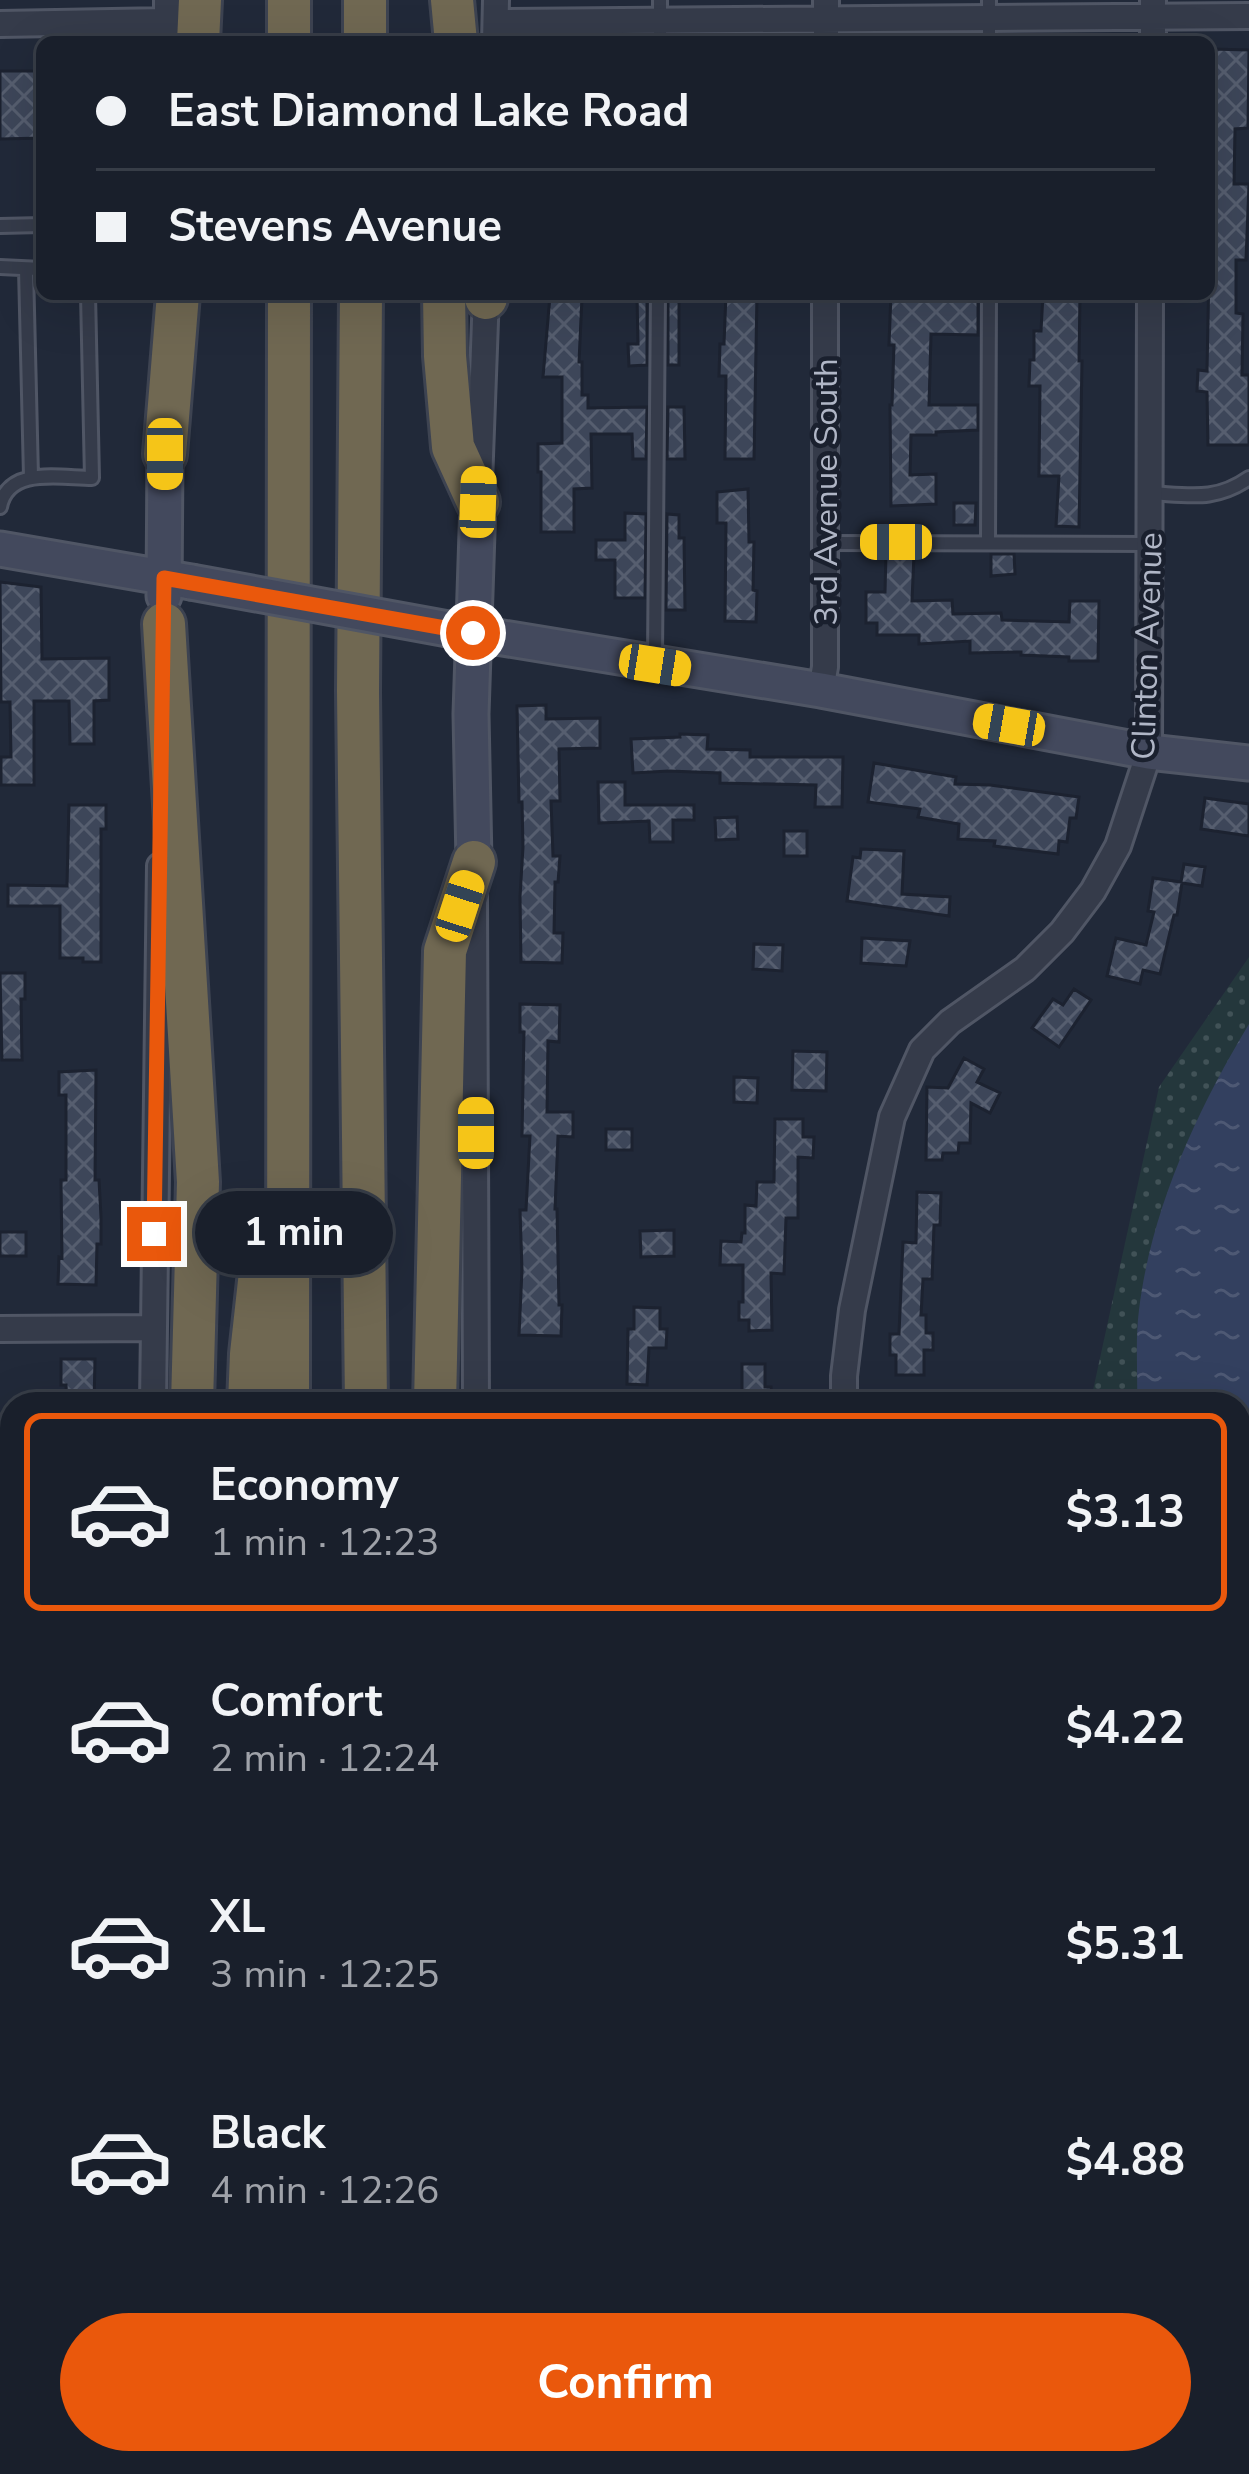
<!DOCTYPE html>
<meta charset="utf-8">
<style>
body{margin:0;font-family:"Nunito Sans",sans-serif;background:#262c37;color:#f1f3f6;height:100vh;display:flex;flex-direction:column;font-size:45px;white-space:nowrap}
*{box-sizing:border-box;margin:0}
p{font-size:39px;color:#9fa2a9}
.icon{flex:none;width:66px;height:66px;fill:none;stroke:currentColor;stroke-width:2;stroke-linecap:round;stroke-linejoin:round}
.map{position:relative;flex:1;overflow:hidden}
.drawer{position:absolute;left:0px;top:1392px;width:1251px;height:1083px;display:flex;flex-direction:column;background:#191f2b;border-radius:36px 36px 0 0;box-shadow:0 12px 48px #0002,0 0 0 3px #373d47}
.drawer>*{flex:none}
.banner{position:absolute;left:36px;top:36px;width:1179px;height:264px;border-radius:18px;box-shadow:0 12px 48px #0002,0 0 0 3px #373d47;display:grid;align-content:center;height:264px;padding:0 60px;background:#191f2b}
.end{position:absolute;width:54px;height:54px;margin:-27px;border:15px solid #ea580c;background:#fff;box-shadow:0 0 0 6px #fff}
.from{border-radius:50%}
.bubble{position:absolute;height:84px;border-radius:42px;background:#191f2b;box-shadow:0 12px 48px #0002,0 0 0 3px #373d47;font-size:39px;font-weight:700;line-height:84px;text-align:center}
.car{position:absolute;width:36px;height:72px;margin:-36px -18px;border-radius:15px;box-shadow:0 0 9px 3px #0007;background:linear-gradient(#f5c518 24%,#345 0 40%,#f5c518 0 76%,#345 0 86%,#f5c518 0)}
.banner b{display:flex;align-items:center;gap:42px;height:114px;font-size:45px}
.banner b+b{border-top:3px solid #373d47}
.banner i{width:30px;height:30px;background:#f1f3f6}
ul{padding:21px 0 0;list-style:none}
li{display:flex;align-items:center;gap:36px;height:198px;margin:0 24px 18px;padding:0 36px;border:6px solid transparent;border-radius:18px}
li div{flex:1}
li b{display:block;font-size:45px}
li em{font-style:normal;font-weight:700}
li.current{border-color:#ea580c}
li>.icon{width:108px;height:108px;stroke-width:1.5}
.action{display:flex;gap:24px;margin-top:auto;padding:24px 60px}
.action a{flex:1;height:138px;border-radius:72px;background:#ea580c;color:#fff;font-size:48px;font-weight:700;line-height:138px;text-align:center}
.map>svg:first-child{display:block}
.park{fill:url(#park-dots)}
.water{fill:url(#water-ripples)}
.building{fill:url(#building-cross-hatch);stroke:#1c2230;stroke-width:3}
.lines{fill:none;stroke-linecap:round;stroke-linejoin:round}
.lane-casing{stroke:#505665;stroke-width:18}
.street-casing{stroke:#505665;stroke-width:30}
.secondary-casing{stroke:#505665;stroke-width:39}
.highway-casing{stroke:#3d4351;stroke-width:48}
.lane{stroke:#353b4a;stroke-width:12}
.street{stroke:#353b4a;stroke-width:24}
.secondary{stroke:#43495d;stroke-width:33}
.highway{stroke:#706852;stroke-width:42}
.secondary-bridge-casing{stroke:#505665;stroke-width:39;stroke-linecap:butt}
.secondary-bridge{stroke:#43495d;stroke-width:33}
.route{stroke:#ea580c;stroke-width:15}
.labels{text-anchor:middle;stroke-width:9;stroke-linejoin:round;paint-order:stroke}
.street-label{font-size:33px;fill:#b0b6c6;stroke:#1a202e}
</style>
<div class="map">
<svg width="1249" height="2474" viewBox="0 0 1249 2474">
<defs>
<pattern id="park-dots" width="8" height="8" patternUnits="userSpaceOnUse" patternTransform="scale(3)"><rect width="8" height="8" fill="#24373c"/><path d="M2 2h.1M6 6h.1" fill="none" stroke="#415257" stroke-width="1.8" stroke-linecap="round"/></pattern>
<pattern id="water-ripples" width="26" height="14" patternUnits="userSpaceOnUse" patternTransform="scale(3)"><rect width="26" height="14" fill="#33405f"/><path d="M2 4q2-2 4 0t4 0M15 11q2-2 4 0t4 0" fill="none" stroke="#4e5974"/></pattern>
<pattern id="building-cross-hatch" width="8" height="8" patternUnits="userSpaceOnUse" patternTransform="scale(3)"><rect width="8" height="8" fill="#3d4659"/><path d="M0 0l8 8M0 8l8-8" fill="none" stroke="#565e6f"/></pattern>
</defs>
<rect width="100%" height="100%" fill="#212939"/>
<path class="park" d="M1249,957V2474H1163L1161,2463H1239V1404H1090L1159,1087Z"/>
<path class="water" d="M1249,1024V2474H1184L1181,2463H1239V1404H1137C1138,1373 1135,1341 1139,1310C1151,1210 1197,1110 1249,1024Z"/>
<path class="building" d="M1210,49L1249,50L1248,128L1235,129L1234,184H1249L1246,260H1236V313L1243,314L1242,375H1249V445H1208L1207,392L1197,391L1198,370L1207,371L1209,271L1211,227H1214L1215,167H1210V138H1213Z
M0,71H42V138L0,139Z
M647,294V365L629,366L628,344H638L637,295Z
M668,294H679V365H668Z
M726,294H757L754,459H725L726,376H719L720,344H724Z
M891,294H978V335L931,334L929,405H978V430L936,432V435H911L910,475L936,474V504L891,506L890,405H892L894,345H889Z
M1043,294H1080L1079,361H1082L1079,527L1056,526L1059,476H1039L1040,386H1029L1030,360H1034V331H1041Z
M550,296L582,297L579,362H582V395H588V408L647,407L646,459H633L632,434H591L592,488L574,489V532H541V472H538V444L562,443V377H543Z
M668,407H684L685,459H667Z
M748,489L749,542H754L753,590L757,591L756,622L725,621L726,523H717V492Z
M954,503H976L975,525H954Z
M625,513L646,514L645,598H615V560H596V540H625Z
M667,514L679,515V538H684L685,610H666Z
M886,554H914L912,601L952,600L953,614L1001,613L1002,620L1069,622L1070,601H1099L1098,661H1069V657L1021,655V652L970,653V641L919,644V635H877V623H866V592H885Z
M991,554H1014L1015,574L991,576Z
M0,582L41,587L42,659L109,658V700L94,701V744H70L69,701H34V785H1V757H11L10,702H1Z
M546,705V719L600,718V748L559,749L560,801H551L553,856H560L558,882H555L554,933H563L562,963L521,962L520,897L523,847L522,802H519L517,706Z
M680,734L708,735L707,749L750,750V757H843L842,807H815L816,785L720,783V773L669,771L633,773L631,739L680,737Z
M874,763L956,777L955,784L990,785L1079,797L1076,818H1070L1067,842L1059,841L1058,854L994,846L995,841L958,839L959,824L918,817L920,809L868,802Z
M598,782H625V805H694V820H673V842H650L649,821L599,823Z
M1205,798L1249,804V836L1201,829Z
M69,805H106V829H101V962H83V958H60V906H8V885L67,886Z
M737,817L738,839L716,840L715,818Z
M784,831H807V856H784Z
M861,849L904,851L902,894L950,897L949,916L847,901L853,857L860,858Z
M1184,864L1205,867L1202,886L1182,883L1177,915H1174L1160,974L1143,970L1140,984L1107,976L1116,938L1146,945L1154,912L1148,911L1153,878L1181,882Z
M862,938L910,941L906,966L861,963Z
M754,944L783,945L782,971L753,969Z
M0,973H25V999H21L22,1060H2Z
M1074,989L1091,1000L1059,1047L1032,1028L1053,999L1063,1005Z
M520,1004L560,1005L559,1042L548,1041L547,1112H573V1137L558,1136L555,1209H557L559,1305H562L561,1336L519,1335L522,1270L520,1210H526L530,1136H522L524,1032H520Z
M793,1051L827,1052L826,1091L792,1090Z
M964,1058L984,1069L977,1082L1000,1093L990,1113L971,1103L970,1143H959L958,1153H943L942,1160H926L927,1087L948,1088Z
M96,1070L95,1180H99L101,1217V1244H97L96,1285L58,1284L59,1257L62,1258L61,1180H66V1095H59V1072Z
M734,1077L758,1078L757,1103L734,1102Z
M775,1119H803V1137H814L813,1158L798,1157V1218H786L784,1274L771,1273L772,1330L749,1331V1320H739V1302H743V1265H720L721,1241L741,1242L742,1233H745V1205L756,1206L757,1182H774Z
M606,1129H632V1150H606Z
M917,1192L941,1193L940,1225H934L932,1279H923L921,1315H926V1333H933V1350H924V1375H896V1355H890V1334H899L903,1242L916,1243Z
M674,1230V1256L641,1257L640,1231Z
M0,1232H26V1256H0Z
M634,1307L660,1308V1329H667L666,1348H649L647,1385L627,1384L628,1329H634Z
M61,1359H95L94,1404H67L66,1385H61Z
M742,1364H765V1387H771L772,1404H742Z"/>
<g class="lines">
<defs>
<path id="lane" d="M989,0V42
M660,42V0
M0,226L42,225
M0,267L42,269
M26,269L31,477
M1149,493C1189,495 1215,502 1249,478
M0,507C8,466 61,478 92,478L88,294
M988,542L989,294
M825,543L1149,544
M655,657L658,294
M637,2474V2463
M775,2474V2463"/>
<path id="street" d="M496,22L1249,16
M0,24L167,21
M167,42V0
M495,42L496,0
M826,42V0
M1153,42V0
M479,483L486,294
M821,690L825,667V294
M474,896L476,1404
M0,1329L152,1328
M153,1404L160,866
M844,1404V1376L852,1310L892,1117L922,1050L950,1022L1025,969L1062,932L1093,891L1118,846L1149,752L1150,294
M0,1983L12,1982
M477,2463V2474
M943,2463L946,2474
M154,2474V2463"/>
<path id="secondary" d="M0,549L191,582
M164,596L165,454
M448,629L821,690L1149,752L1249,763
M474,862L471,714L478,502"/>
<path id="highway" d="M452,0L456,42
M198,42L200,0
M289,42V0
M365,42V0
M361,294L358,691L366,1404
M444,294L445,356L453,447L478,502
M485,294L486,298
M165,454L178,294
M164,624L198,1182L192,1404
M249,1404L251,1354L266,1218
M288,1404L289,294
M435,1404L445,951L474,862
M206,2463L211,2474
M372,2463V2474
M266,2474V2463"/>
</defs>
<use href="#lane" class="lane-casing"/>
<use href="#street" class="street-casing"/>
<use href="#secondary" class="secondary-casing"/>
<use href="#highway" class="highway-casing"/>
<use href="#lane" class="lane"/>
<use href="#street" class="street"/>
<use href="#secondary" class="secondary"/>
<use href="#highway" class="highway"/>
<defs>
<path id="secondary-bridge" d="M191,582L448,629"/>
</defs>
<use href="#secondary-bridge" class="secondary-bridge-casing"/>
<use href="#secondary-bridge" class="secondary-bridge"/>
</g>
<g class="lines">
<path class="route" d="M154,1234L164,578L473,633"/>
</g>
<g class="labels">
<g class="street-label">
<text transform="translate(825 492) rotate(-90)" y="12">3rd Avenue South</text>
<text transform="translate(1146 646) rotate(-88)" y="12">Clinton Avenue</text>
</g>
</g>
</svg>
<i class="end from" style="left:473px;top:633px"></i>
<i class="end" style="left:154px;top:1234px"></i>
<div class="bubble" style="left:195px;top:1191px;width:198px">1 min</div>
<i class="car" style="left:165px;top:454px;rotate:180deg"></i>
<i class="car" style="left:478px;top:502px;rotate:2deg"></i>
<i class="car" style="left:896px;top:542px;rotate:270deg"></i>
<i class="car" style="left:655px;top:665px;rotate:99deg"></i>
<i class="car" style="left:1009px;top:725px;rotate:280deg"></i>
<i class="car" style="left:460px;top:906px;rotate:18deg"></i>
<i class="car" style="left:476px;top:1133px;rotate:0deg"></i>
<div class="banner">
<b><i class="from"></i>East Diamond Lake Road</b>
<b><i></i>Stevens Avenue</b>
</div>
<section class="drawer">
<ul>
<li class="current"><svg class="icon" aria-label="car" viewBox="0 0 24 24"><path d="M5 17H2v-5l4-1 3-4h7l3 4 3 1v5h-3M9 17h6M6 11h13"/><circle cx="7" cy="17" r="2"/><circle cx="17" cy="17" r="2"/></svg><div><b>Economy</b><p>1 min · 12:23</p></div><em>$3.13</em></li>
<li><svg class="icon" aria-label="car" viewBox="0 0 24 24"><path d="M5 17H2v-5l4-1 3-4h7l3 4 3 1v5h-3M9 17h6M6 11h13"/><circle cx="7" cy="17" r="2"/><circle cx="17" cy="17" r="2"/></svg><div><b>Comfort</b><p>2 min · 12:24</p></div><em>$4.22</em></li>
<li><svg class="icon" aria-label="car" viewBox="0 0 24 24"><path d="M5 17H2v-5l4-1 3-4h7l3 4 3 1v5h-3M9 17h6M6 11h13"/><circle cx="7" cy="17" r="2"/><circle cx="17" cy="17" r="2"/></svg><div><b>XL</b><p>3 min · 12:25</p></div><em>$5.31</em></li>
<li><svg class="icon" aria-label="car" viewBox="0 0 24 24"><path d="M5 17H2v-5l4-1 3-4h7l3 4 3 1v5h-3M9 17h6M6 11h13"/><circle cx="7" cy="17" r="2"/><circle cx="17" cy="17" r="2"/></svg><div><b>Black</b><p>4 min · 12:26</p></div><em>$4.88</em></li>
</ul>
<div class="action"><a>Confirm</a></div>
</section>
</div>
